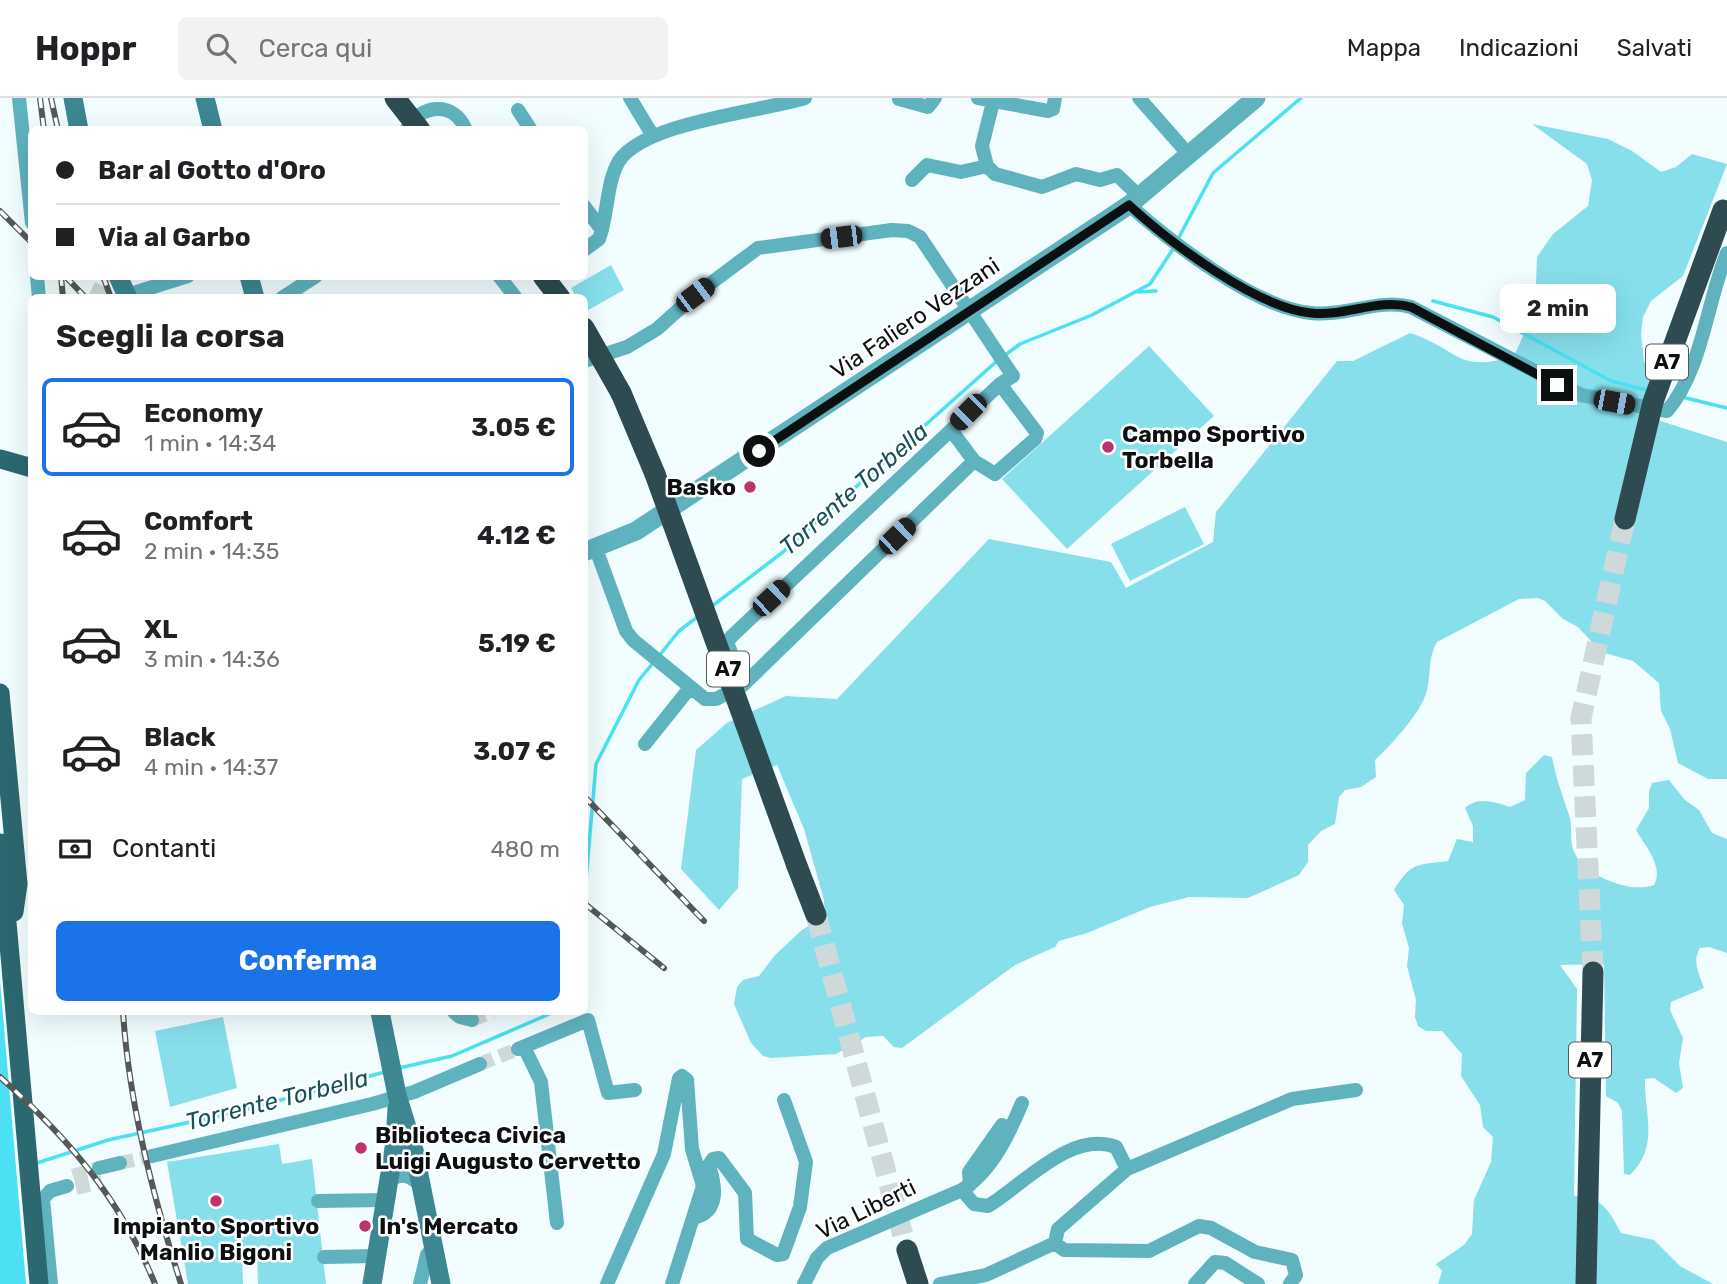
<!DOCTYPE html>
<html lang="it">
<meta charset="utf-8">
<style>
body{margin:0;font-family:Rubik,sans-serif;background:#f2f2f2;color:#202124;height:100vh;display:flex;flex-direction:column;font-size:26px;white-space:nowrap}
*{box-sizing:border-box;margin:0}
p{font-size:23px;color:#757577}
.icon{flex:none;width:38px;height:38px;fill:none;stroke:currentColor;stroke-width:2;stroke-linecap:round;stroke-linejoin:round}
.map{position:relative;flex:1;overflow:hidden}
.sheet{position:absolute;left:28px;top:196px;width:560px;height:721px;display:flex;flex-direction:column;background:#fff;border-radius:10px;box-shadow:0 7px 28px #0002}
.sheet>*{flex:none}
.top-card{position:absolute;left:28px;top:28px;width:560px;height:154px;border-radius:10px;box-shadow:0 7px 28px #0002;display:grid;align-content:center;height:154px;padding:0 28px;background:#fff}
.end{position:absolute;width:32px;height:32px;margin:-16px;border:9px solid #0c1011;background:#fff;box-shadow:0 0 0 4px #fff}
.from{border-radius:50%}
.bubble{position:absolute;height:49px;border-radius:10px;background:#fff;box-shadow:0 7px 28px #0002;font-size:23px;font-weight:700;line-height:49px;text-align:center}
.car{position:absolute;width:21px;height:42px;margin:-21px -10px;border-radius:9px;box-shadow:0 0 5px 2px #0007;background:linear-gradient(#222 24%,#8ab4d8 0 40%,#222 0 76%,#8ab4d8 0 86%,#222 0)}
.top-card b{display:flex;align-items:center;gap:24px;height:66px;font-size:26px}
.top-card b+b{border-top:2px solid #e0e0e0}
.top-card i{width:18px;height:18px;background:#202124}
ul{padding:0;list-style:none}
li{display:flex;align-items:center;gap:21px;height:98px;margin:0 14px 10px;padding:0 14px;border:4px solid transparent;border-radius:10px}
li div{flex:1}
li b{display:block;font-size:26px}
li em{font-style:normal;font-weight:700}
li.active{border-color:#1a73e8}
li>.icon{width:63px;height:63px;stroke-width:1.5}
h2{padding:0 28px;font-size:32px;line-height:84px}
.pay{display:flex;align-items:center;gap:18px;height:77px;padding:0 28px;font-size:26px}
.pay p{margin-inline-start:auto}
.primary-button{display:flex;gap:14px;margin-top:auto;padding:14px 28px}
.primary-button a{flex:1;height:80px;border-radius:10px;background:#1a73e8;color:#fff;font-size:28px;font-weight:700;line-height:80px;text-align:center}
header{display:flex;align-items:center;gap:42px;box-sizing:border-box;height:98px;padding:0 35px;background:#fff;border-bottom:2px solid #e0e0e0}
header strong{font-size:33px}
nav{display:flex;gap:38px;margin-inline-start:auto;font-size:24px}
.search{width:490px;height:63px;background:#f2f2f2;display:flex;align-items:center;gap:18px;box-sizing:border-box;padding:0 24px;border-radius:10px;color:#757577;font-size:26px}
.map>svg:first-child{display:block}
.green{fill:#87dfec}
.water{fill:#4be0f3}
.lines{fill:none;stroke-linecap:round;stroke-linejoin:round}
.stream{stroke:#4be0f3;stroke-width:3.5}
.minor-tunnel{stroke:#cfd9da;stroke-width:14;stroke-dasharray:14 7;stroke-linecap:butt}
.motorway-tunnel{stroke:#cfd9da;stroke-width:21;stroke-dasharray:21 10;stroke-linecap:butt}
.minor{stroke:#5fb3bf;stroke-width:14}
.tertiary{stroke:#5fb3bf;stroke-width:19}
.secondary{stroke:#3c8792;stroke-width:19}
.primary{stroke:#2c6870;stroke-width:19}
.motorway{stroke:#2d4b50;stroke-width:21}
.rail-casing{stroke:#53595a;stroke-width:6}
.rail{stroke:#fff;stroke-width:3.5;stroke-dasharray:10;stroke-linecap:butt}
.motorway-bridge{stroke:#2d4b50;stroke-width:21}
.route{stroke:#0c1011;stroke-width:9}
.poi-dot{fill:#bc3370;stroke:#fff;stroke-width:2.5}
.labels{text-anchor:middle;stroke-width:5;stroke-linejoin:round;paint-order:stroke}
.shield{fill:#fff;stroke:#555858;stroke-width:2}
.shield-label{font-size:21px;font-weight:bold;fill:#0c1011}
.street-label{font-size:23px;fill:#0c1011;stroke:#fff}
.poi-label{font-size:23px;font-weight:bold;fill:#0c1011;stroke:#fff;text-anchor:start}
.water-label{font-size:24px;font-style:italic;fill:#13525a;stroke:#fff}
</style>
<header>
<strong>Hoppr</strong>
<div class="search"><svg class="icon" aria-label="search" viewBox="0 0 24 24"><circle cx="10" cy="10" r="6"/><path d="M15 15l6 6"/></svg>Cerca qui</div>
<nav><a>Mappa</a><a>Indicazioni</a><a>Salvati</a></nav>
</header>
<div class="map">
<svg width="1727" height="1186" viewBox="0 0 1727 1186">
<rect width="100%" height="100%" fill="#f1fdfe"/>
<path class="green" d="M1532,26L1608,41L1632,53L1661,74L1676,69L1692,56L1727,66L1683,178L1651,203L1643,219L1641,236L1644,263L1652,285L1641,317L1727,344V681H1708L1678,665L1670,631L1661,613L1659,585L1633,563L1601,554L1578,529L1563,521L1545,503L1538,500L1519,501L1437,544C1428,558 1431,576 1427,592C1422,614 1392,646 1375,662L1376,679L1361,689L1345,692L1339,699L1335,726L1321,733L1308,747V764L1299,777L1248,800L1189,799L1150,809L1087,835L1059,843L1055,849L1015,867L902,950L894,949L883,938L866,939L836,956L771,960L763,958L751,945L734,906L737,889L743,882L759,878L775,857L802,832L825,818L824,802L804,731L777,667L742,681L738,790L719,812L681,771L696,652L727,625L786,598L837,601L989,441L1111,464L1126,490L1213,444L1216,414L1337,263H1353L1410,235C1460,251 1456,276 1514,258L1535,211L1537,159L1553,136L1588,108L1592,82L1587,66Z
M611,167L624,192L585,214L584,200L576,199L571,190Z
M1149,248L1214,318L1067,451L1002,381Z
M1185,409L1204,446L1130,483L1111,446Z
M1544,657L1552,659C1556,681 1562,696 1569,717C1573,728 1569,743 1574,754C1585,778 1630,796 1654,787C1664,769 1646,749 1636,732L1649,710V693L1652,685L1669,682L1685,702L1699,712L1712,735L1727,741V855L1709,849L1700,850C1692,863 1699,876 1704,890L1671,904L1670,912L1683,940L1679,965L1683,990L1676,995L1654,980L1645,981C1644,1016 1660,1048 1630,1077L1624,1076L1622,1013L1618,1005L1606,998L1604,866L1560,867L1577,891L1574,1098C1602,1099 1608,1111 1621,1135L1654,1142L1680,1168L1713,1186H1438L1442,1173L1436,1166L1464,1147L1472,1136L1474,1102L1491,1064L1493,1039L1483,1029L1480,1007L1461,978L1462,956L1442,933H1426L1418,928L1415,919L1416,902L1407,868L1409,850L1402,825L1404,807L1394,792C1411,764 1417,767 1448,763L1457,741L1473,744V728L1465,710C1478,698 1495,704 1510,709L1525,702L1526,675Z
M223,919L237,990L170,1009L155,933Z
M279,1046L282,1066L312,1061L326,1186H258L257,1157L242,1159L243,1186H188L167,1064Z"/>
<path class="water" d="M0,883L26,1186H0Z"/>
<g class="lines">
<path class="stream" d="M1178,141L1213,75L1301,0
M1138,194L1156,193
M1433,203L1493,219L1611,283L1650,293
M1004,258L1020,246L1092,217L1150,186L1175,148
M1682,299L1727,310
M711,509L783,454L997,263
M658,559L679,533L700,517
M584,805L596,666L639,582L653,565
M399,970L452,958L554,914
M34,1066L108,1042L232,1015L385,974"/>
<path class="minor-tunnel" d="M95,200L106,178
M472,922L492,914
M480,966L518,951
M120,1065L152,1058
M73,1078L99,1070
M76,1090L102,1084"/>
<path class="motorway-tunnel" d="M816,817L907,1152
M1593,874L1581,620L1625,421"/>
<path class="minor" d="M19,0L32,125
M630,0L653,38
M978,0L1048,13L1053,11L1055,0
M1139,0L1190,58
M899,1L928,9L935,0
M993,4L982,48L987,68L995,76L1042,89L1076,76L1100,82L1117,77L1140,99
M518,12L531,32
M406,32C420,6 454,2 466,32
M912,82L927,67L961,74L987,68
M1129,107C1171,144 1255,210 1311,215C1344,219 1379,200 1411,209L1581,297L1667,313C1702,273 1707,203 1727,155
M584,108L602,132
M584,152L599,141C608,118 606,85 619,63C645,24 759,14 805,0
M37,178L39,200
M499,178L516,200
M127,197L188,178
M282,200L316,178
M584,263L627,249L657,231L695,197L758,150L892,132L908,133L920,139L1013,278L1000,286L1037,335L1035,341L995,376L974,363L743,587L716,601H705L633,542L626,533L596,451
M951,332L974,363
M743,587L727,544L732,538L1000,286
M645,646L689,591
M454,914L460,919L472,922
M524,949L541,984L557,1125
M518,951L588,922L608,995L635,992
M152,1058L372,1006L414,994L480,966
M99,1070L120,1065
M388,1084C402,1073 411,1078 422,1089
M970,1087L969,1074L1002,1027
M962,1092L974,1106L988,1108C1023,1087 1071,1032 1116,1049L1127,1071
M318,1103L385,1102
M693,1120C721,1114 715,1086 709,1067L713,1061L719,1060L745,1095L747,1141L777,1157L783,1156L800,1109L806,1064L784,1002
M1055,1145L1058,1131L1127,1071L1292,1001L1356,992
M1055,1145L1064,1152L1149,1153L1199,1128L1211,1130L1255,1154L1292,1162L1296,1177L1290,1186
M324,1159L376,1158
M51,1186L43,1101L50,1093L67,1088
M420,1186L427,1157L433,1149
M607,1186L664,1056L679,980L682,978L687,982L692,1051L703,1088L672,1186
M804,1186L817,1160L827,1150L962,1092C992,1073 1009,1036 1022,1005
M940,1186L986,1177L1055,1145
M1195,1186L1215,1164L1225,1165L1258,1186"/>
<path class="tertiary" d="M584,454L636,433L1129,107L1256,0"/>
<path class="secondary" d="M73,0L79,32
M205,0L213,32
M118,178L128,200
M249,178L255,200
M380,914L397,997L414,1052L441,1186
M372,1186L395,1044L397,1010"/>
<path class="primary" d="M0,361L32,370
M0,595L18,786L14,814
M0,745L39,1186"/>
<path class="motorway" d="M543,178L560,200
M621,295L655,376
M797,768L816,817
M907,1152L918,1186
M1586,1186L1593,874"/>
<defs>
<path id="rail" d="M40,0L44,32
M51,0L58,32
M0,113L32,145
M61,178L63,200
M65,178L86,200
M103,178L111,200
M584,698L704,823
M584,805L664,870
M123,914C129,1006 153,1098 181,1186
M0,979C68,1040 120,1100 155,1186"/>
</defs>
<use href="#rail" class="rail-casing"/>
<use href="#rail" class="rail"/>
<path class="motorway-bridge" d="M395,0L420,32
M584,230L621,295
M655,376L797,768
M1625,421L1653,304L1723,112"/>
</g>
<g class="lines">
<path class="route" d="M759,353L1129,107C1169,144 1257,210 1311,215C1344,219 1379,200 1411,209L1557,287"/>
</g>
<g class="poi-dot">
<circle cx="1108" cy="349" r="7"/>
<circle cx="750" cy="389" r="7"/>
<circle cx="361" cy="1050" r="7"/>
<circle cx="216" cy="1103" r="7"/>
<circle cx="365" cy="1128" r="7"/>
</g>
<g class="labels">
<g class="shield">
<rect x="1646" y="246.5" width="42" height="35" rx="5"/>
<rect x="707" y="553.5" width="42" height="35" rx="5"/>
<rect x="1569" y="944.5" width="42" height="35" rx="5"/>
</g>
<g class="shield-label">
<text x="1667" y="271">A7</text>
<text x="728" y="578">A7</text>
<text x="1590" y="969">A7</text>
</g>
<g class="street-label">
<text transform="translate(915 220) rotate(-34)" y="8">Via Faliero Vezzani</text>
<text transform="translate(866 1111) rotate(-26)" y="8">Via Liberti</text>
</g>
<g class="poi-label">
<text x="1122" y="344">Campo Sportivo<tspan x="1122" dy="26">Torbella</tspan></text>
<text x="736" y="397" text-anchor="end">Basko</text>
<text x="375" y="1045">Biblioteca Civica<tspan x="375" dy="26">Luigi Augusto Cervetto</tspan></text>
<text x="216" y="1136" text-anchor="middle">Impianto Sportivo<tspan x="216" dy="26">Manlio Bigoni</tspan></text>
<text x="379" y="1136">In's Mercato</text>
</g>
<g class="water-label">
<text transform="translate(854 391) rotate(-41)" y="8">Torrente Torbella</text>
<text transform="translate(277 1002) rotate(-14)" y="8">Torrente Torbella</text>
</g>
</g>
</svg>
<i class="end from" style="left:759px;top:353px"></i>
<i class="end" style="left:1557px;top:287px"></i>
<div class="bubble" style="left:1500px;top:186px;width:116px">2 min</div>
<i class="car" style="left:841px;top:139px;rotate:263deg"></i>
<i class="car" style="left:695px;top:197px;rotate:53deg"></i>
<i class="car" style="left:1614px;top:304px;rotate:101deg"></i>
<i class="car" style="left:968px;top:314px;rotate:225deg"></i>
<i class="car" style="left:897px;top:438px;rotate:46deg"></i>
<i class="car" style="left:771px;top:500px;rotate:47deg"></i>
<div class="top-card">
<b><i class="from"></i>Bar al Gotto d'Oro</b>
<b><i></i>Via al Garbo</b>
</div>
<section class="sheet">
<h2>Scegli la corsa</h2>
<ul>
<li class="active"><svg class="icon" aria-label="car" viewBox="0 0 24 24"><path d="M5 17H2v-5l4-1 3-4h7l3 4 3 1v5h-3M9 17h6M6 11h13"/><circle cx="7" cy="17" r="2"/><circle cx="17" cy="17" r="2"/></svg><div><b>Economy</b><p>1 min · 14:34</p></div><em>3.05 €</em></li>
<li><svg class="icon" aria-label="car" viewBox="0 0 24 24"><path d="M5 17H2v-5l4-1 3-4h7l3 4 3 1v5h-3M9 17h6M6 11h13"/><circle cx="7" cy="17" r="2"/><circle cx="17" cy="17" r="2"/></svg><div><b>Comfort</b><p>2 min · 14:35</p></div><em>4.12 €</em></li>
<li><svg class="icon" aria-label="car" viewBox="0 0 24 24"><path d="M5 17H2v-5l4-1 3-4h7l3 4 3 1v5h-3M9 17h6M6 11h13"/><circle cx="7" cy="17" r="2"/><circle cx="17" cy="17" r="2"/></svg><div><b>XL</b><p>3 min · 14:36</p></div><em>5.19 €</em></li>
<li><svg class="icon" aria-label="car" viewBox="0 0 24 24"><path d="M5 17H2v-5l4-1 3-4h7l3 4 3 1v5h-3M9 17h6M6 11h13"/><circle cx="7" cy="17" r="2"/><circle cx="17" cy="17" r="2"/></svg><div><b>Black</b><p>4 min · 14:37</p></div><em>3.07 €</em></li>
</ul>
<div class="pay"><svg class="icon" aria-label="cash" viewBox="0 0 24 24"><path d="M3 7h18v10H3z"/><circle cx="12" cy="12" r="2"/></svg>Contanti<p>480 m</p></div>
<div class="primary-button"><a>Conferma</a></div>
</section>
</div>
